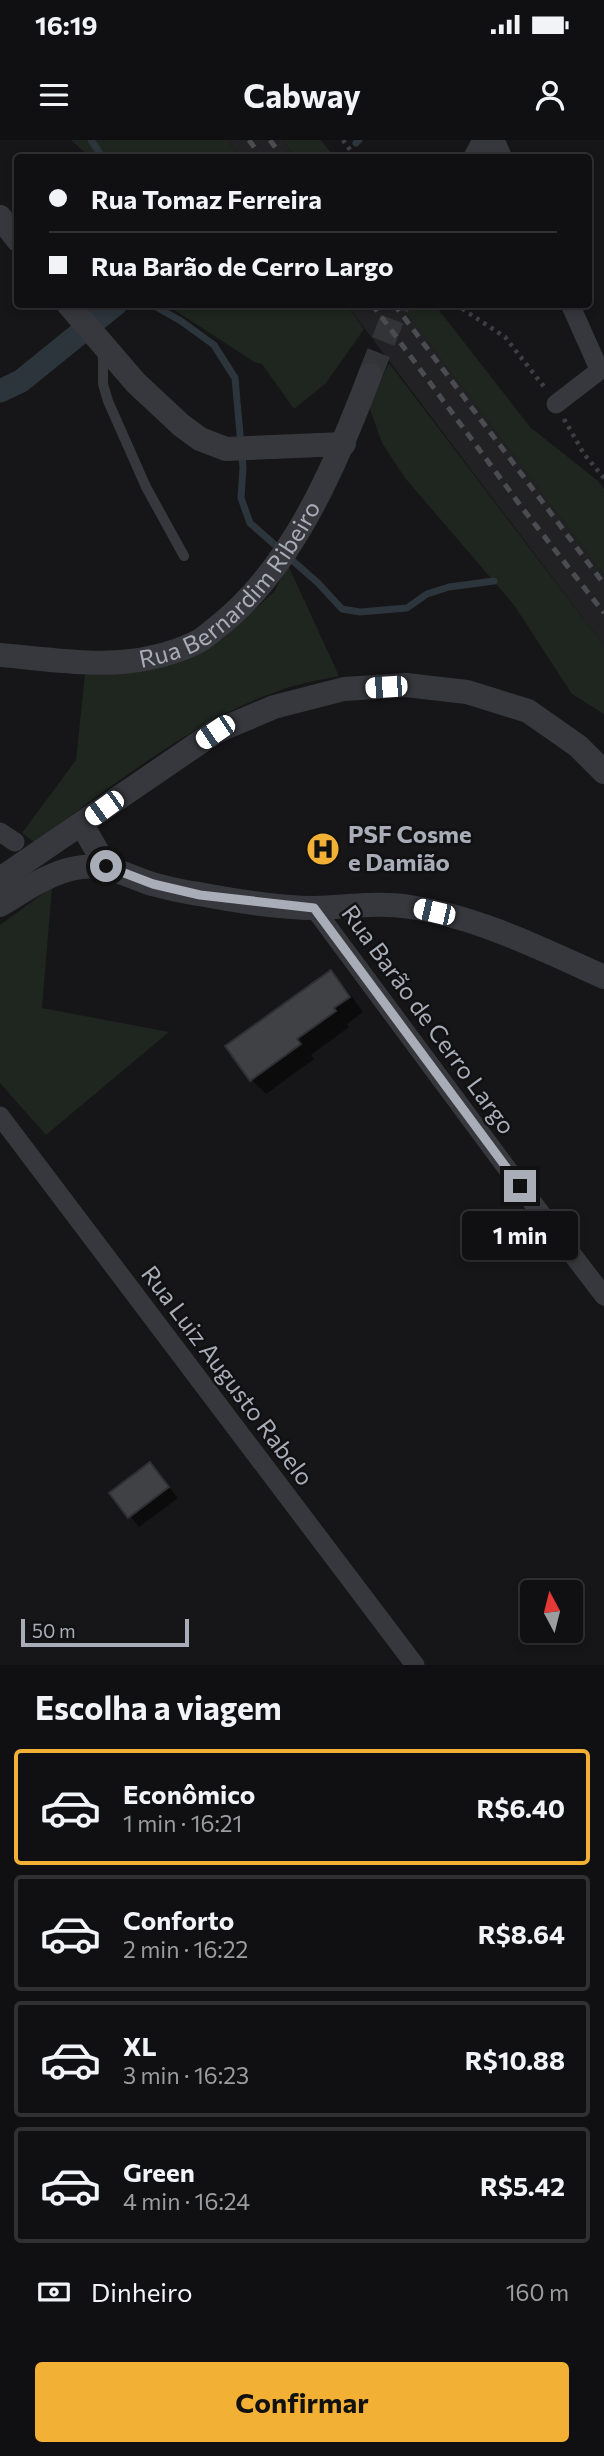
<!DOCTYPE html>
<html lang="pt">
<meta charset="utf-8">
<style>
body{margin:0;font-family:Commissioner,sans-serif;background:#1e1e20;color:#f1f3f6;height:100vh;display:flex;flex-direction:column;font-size:26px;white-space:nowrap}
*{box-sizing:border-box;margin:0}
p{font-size:23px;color:#9c9d9f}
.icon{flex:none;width:38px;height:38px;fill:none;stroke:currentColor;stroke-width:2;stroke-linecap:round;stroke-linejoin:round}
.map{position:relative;height:1525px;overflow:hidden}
.panel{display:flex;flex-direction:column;background:#101012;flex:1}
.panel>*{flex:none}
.banner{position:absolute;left:14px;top:14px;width:578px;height:154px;border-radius:7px;box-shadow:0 4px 10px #0003,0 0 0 2px #303032;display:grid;align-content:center;height:154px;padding:0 35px;background:#101012}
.needle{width:46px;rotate:353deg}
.controls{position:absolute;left:520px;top:1440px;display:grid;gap:14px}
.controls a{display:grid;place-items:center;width:63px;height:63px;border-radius:7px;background:#101012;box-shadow:0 4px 10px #0003,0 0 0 2px #303032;font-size:35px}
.scale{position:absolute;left:21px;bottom:18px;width:168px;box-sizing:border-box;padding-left:7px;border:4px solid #a8adb8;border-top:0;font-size:19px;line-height:24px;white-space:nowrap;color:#a8adb8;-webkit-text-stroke:5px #111113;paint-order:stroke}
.end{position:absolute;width:32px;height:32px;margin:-16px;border:9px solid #a8adb8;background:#111;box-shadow:0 0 0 4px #111}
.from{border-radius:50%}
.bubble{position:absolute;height:49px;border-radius:7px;background:#101012;box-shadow:0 4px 10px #0003,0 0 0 2px #303032;font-size:23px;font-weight:700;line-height:49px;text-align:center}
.car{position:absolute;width:21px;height:42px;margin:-21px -10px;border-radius:9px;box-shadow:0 0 5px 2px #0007;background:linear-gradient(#fff 24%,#345 0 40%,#fff 0 76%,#345 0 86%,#fff 0)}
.banner b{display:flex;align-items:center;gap:24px;height:66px;font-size:26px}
.banner b+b{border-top:2px solid #303032}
.banner i{width:18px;height:18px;background:#f1f3f6}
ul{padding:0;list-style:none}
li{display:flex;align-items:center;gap:21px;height:116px;margin:0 14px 10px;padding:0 21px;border:4px solid #303032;border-radius:7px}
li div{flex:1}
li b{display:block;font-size:26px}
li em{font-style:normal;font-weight:700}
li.current{border-color:#f2b134}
li>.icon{width:63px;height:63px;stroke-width:1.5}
h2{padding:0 35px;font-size:32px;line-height:84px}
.pay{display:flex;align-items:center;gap:18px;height:77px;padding:0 35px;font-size:26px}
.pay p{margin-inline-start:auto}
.primary-button{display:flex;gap:14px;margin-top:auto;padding:14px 35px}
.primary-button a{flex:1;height:80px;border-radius:7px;background:#f2b134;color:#111;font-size:28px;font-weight:700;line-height:80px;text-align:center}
.status{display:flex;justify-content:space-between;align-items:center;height:49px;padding:0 35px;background:#101012;direction:ltr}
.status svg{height:19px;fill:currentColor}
header{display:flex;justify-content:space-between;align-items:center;height:91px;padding:0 35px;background:#101012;font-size:32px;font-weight:700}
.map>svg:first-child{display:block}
.built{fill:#222225}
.green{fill:#1e261f}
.shadow{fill:#0007}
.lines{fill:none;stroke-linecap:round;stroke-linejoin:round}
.stream{stroke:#2c353c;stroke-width:7}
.canal{stroke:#2c353c;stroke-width:23}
.building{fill:#404145;stroke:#303034;stroke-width:2}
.tertiary-tunnel{stroke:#333438;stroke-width:24;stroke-dasharray:24 12;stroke-linecap:butt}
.path{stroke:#3d3f44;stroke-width:4.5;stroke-dasharray:3.5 5;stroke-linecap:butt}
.service{stroke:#37383d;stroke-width:10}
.minor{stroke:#37383d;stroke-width:19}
.tertiary{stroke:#37383d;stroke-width:24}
.rail{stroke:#4a4c52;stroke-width:5;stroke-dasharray:9 7;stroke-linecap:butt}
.route{stroke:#a8adb8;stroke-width:9}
.labels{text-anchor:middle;stroke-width:5;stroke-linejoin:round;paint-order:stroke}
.street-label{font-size:24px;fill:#a8adb8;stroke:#111113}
.poi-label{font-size:24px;font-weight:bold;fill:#a8adb8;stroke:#111113;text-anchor:start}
</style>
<div class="status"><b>16:19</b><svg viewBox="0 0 49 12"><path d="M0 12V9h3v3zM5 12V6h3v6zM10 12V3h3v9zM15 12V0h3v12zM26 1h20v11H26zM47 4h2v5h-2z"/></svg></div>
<header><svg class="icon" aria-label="menu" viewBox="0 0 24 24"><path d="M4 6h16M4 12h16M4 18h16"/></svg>Cabway<svg class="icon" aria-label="person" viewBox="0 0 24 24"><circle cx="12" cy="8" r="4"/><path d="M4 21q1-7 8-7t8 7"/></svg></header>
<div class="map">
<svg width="604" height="1525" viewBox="0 0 604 1525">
<rect width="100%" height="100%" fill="#161618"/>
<path class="built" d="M227,0H283L296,17H240Z
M400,164L604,435V506L347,165Z"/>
<path class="green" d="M71,0H227L240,17H90Z
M283,0H321L334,17H296Z
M167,165H347L364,189L326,243L294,269L262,224L254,222Z
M406,165H435L530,287L598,341L604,349V435L402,167Z
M389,223L604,506V574L572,554L514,465L405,338L382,303L369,266Z
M288,425L339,536C320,540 300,543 281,550C192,580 111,648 34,702L22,693L76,620L86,525L240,482L274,452Z
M52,747L42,868L169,892L46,995L0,943V785Z"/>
<path class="shadow" d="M330,832L345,847L363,872L347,884L349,887L311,915L314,919L266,954L251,939Z
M150,1324L178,1358L139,1387L112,1353Z"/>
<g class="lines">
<path class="stream" d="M91,0L103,18
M356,3L359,0
M151,164L181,181L214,205L235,238L243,328L241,358L250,383L318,443L342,469L360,472L407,468L427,454L449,447L494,441"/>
<path class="canal" d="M0,251L21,241L116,164"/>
</g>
<path class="building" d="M331,830L350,857L334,868L336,871L297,899L301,904L250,941L225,906Z
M150,1322L169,1347L128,1378L109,1353Z"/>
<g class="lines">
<path class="tertiary-tunnel" d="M370,235L398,164"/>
<path class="path" d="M343,0L356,18
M455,164L505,197L545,248
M564,279L584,314L604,338"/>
<path class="service" d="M103,211V244L108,261L146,347L184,416"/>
<path class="minor" d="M495,0L503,18
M570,164L599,229
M556,264L604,227
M0,692L15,702
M314,768L520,1046L604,1156
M0,976L415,1525"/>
<g class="tertiary">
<path d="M475,18L485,0"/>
<path d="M0,77L18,100"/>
<path d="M68,164L136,243L181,285L200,299L226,309L344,304"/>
<path id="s1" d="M0,515C50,519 106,529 154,517C167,514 183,509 195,503C202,500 210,493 216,488C292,430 337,322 370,235"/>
<path d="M82,685L106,726"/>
<path d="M0,739L215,592L274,567L344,549L406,545L467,552L528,571L578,606L604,632"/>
<path d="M0,765C24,751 48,733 76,728C106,722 125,735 152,744C167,748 183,752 199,754C236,761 277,768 315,768C347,767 378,762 410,767C478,777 542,809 604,837"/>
</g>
<path class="rail" d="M249,0L262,18
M270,0L283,18
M372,164L523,369L604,473
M394,164L604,444"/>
</g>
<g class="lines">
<path class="route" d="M106,726L153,744L200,755L314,768L520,1046"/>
</g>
<defs>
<symbol id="hospital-disc" viewBox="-11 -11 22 22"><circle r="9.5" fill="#f2b134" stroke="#111113"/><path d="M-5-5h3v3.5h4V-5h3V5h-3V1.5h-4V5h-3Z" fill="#111"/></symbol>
</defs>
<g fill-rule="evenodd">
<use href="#hospital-disc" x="304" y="690" width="38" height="38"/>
</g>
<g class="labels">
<g class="street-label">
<text dy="8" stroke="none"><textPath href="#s1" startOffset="262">Rua Bernardim Ribeiro</textPath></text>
<text transform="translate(428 880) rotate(54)" y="8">Rua Barão de Cerro Largo</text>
<text transform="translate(227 1236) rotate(53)" y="8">Rua Luiz Augusto Rabelo</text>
</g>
<g class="poi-label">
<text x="348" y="703">PSF Cosme<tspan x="348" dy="28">e Damião</tspan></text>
</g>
</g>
</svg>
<div class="controls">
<a><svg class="needle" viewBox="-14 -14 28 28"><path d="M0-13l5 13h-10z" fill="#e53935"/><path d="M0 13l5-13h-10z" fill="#9c9d9f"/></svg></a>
</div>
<div class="scale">50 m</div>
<i class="end from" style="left:106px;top:726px"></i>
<i class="end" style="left:520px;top:1046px"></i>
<div class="bubble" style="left:462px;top:1071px;width:116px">1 min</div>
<i class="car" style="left:386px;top:547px;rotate:266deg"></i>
<i class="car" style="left:215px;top:592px;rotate:236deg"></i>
<i class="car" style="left:104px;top:668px;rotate:234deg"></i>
<i class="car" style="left:434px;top:772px;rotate:283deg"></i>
<div class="banner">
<b><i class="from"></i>Rua Tomaz Ferreira</b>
<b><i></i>Rua Barão de Cerro Largo</b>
</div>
</div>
<section class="panel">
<h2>Escolha a viagem</h2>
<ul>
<li class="current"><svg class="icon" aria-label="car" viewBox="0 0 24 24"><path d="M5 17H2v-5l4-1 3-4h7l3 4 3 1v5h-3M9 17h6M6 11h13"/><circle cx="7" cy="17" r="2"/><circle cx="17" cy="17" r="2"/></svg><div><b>Econômico</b><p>1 min · 16:21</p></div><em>R$6.40</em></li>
<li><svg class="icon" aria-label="car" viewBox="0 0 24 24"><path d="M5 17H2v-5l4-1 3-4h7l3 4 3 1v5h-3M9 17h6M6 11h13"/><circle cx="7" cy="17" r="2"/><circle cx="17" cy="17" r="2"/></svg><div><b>Conforto</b><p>2 min · 16:22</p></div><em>R$8.64</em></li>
<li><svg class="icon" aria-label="car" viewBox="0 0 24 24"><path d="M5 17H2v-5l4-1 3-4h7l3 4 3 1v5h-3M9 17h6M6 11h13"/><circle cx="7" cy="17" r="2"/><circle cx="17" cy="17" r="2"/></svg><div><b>XL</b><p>3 min · 16:23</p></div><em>R$10.88</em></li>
<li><svg class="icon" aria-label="car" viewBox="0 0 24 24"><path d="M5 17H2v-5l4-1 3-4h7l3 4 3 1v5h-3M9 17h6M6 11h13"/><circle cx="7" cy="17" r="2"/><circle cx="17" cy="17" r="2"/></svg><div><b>Green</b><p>4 min · 16:24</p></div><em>R$5.42</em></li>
</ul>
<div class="pay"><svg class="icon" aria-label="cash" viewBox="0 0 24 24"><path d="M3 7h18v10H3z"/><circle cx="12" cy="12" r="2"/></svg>Dinheiro<p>160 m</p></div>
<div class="primary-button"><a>Confirmar</a></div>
</section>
